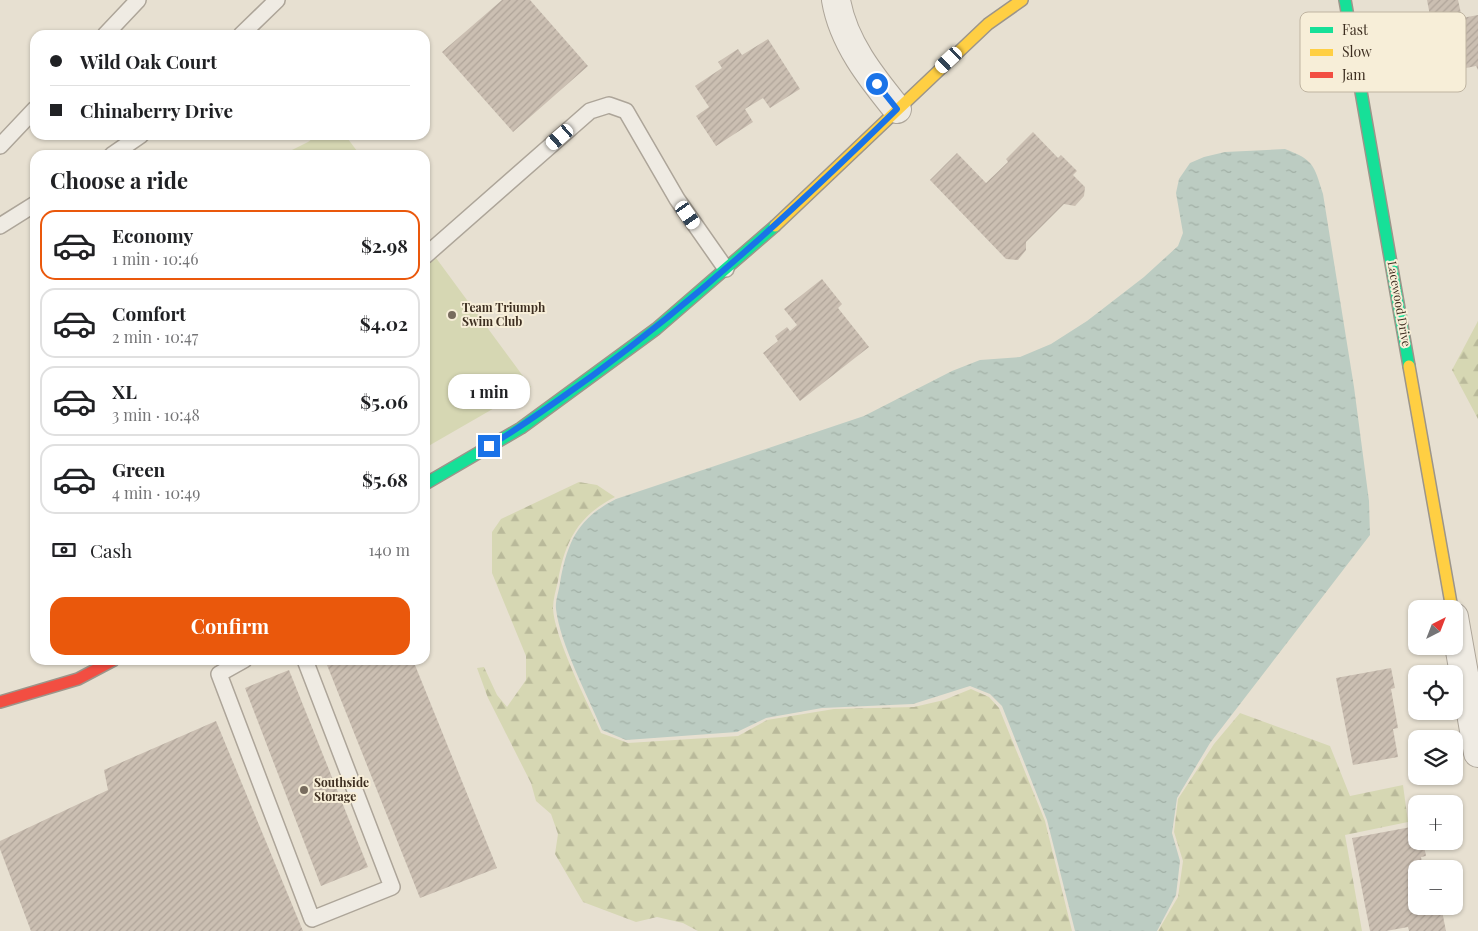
<!DOCTYPE html>
<meta charset="utf-8">
<style>
body{margin:0;font-family:"Playfair Display",serif;background:#f6f6f6;color:#202124;height:100vh;display:flex;flex-direction:column;font-size:19px;white-space:nowrap}
*{box-sizing:border-box;margin:0}
p{font-size:16px;color:#757577}
.icon{flex:none;width:28px;height:28px;fill:none;stroke:currentColor;stroke-width:2;stroke-linecap:round;stroke-linejoin:round}
.map{position:relative;flex:1;overflow:hidden}
.sheet{position:absolute;left:30px;top:150px;width:400px;height:515px;display:flex;flex-direction:column;background:#fff;border-radius:15px;box-shadow:0 1px 4px #0004}
.sheet>*{flex:none}
.top-card{position:absolute;left:30px;top:30px;width:400px;height:110px;border-radius:15px;box-shadow:0 1px 4px #0004;display:grid;align-content:center;height:110px;padding:0 20px;background:#fff}
.needle{width:32px;rotate:42deg}
.fabs{position:absolute;left:1408px;top:600px;display:grid;gap:10px}
.fabs a{display:grid;place-items:center;width:55px;height:55px;border-radius:10px;background:#fff;box-shadow:0 1px 4px #0004;font-size:25px}
.end{position:absolute;width:22px;height:22px;margin:-11px;border:6px solid #1a73e8;background:#fff;box-shadow:0 0 0 2px #fff}
.from{border-radius:50%}
.bubble{position:absolute;height:35px;border-radius:15px;background:#fff;box-shadow:0 1px 4px #0004;font-size:16px;font-weight:700;line-height:35px;text-align:center}
.car{position:absolute;width:15px;height:30px;margin:-15px -8px;border-radius:6px;box-shadow:0 0 4px 1px #0007;background:linear-gradient(#fff 24%,#345 0 40%,#fff 0 76%,#345 0 86%,#fff 0)}
.top-card b{display:flex;align-items:center;gap:18px;height:48px;font-size:19px}
.top-card b+b{border-top:1px solid #e0e0e0}
.top-card i{width:12px;height:12px;background:#202124}
ul{padding:0;list-style:none}
li{display:flex;align-items:center;gap:15px;height:70px;margin:0 10px 8px;padding:0 10px;border:2px solid #e0e0e0;border-radius:15px}
li div{flex:1}
li b{display:block;font-size:19px}
li em{font-style:normal;font-weight:700}
li.selected{border-color:#ea580c}
li>.icon{width:45px;height:45px;stroke-width:1.5}
h2{padding:0 20px;font-size:22px;line-height:60px}
.pay{display:flex;align-items:center;gap:12px;height:55px;padding:0 20px;font-size:19px}
.pay p{margin-inline-start:auto}
.button{display:flex;gap:10px;margin-top:auto;padding:10px 20px}
.button a{flex:1;height:58px;border-radius:15px;background:#ea580c;color:#fff;font-size:20px;font-weight:700;line-height:58px;text-align:center}
.map>svg:first-child{display:block}
.forest{fill:url(#forest-firs)}
.pitch{fill:#d6d7b3}
.water{fill:url(#water-ripples)}
.building{fill:url(#building-hatch)}
.lines{fill:none;stroke-linecap:round;stroke-linejoin:round}
.lane-casing{stroke:#ada599;stroke-width:18}
.street-casing{stroke:#ada599;stroke-width:30}
.fast-casing{stroke:#9c958a;stroke-width:14}
.slow-casing{stroke:#9c958a;stroke-width:14}
.jam-casing{stroke:#9c958a;stroke-width:14}
.lane{stroke:#efebe3;stroke-width:15}
.street{stroke:#efebe3;stroke-width:28}
.fast{stroke:#16e098;stroke-width:11}
.slow{stroke:#ffcf43;stroke-width:11}
.jam{stroke:#f24e42;stroke-width:11}
.route{stroke:#1a73e8;stroke-width:6}
.poi-dot{fill:#786c5e;stroke:#f7eed8;stroke-width:2}
.labels{text-anchor:middle;stroke-width:4;stroke-linejoin:round;paint-order:stroke}
.street-label{font-size:12px;fill:#3d2e20;stroke:#f7eed8}
.poi-label{font-size:12px;font-weight:bold;fill:#3d2e20;stroke:#f7eed8;text-anchor:start}
.key{fill:#f7eed8;stroke:#bfb4a1;stroke-width:1}
.key-label{font-size:14px;fill:#3d2e20}
</style>
<div class="map">
<svg width="1478" height="931" viewBox="0 0 1478 931">
<defs>
<pattern id="forest-firs" width="22" height="20" patternUnits="userSpaceOnUse" patternTransform="scale(1.25)"><rect width="22" height="20" fill="#d6d7b3"/><path d="M5 1l3.5 6h-7zM16 11l3.5 6h-7z" fill="#b9b99a"/></pattern>
<pattern id="water-ripples" width="26" height="14" patternUnits="userSpaceOnUse" patternTransform="scale(1.25)"><rect width="26" height="14" fill="#bcccc2"/><path d="M2 4q2-2 4 0t4 0M15 11q2-2 4 0t4 0" fill="none" stroke="#a2b0a6"/></pattern>
<pattern id="building-hatch" width="6" height="6" patternUnits="userSpaceOnUse" patternTransform="scale(1.25)"><rect width="6" height="6" fill="#cbbfb2"/><path d="M-1 1l2-2M0 6l6-6M5 7l2-2" fill="none" stroke="#afa499"/></pattern>
</defs>
<rect width="100%" height="100%" fill="#e7e0d1"/>
<path class="forest" d="M1478,321V419L1452,370Z
M579,482L597,485L615,497C578,516 565,541 558,581C556,590 553,599 553,608C554,638 588,703 601,733L628,743L738,736L767,720L834,709L914,707L944,700L971,689L989,697L999,708L1045,821L1072,931H698L683,923L657,917L636,922L583,902L555,854L558,834L551,814L536,801L531,783L488,698L477,668L484,667L497,695L507,707L526,680V656L492,573V532L501,519Z
M1240,713L1330,746L1350,796L1403,785L1408,822L1345,835L1362,931H1158L1178,897L1183,861L1174,832L1178,799L1214,744Z"/>
<path class="pitch" d="M317,135H345L360,155H282L308,142Z
M425,243L531,387L425,448Z"/>
<path class="water" d="M1285,149C1314,160 1314,165 1323,194L1354,387L1369,501L1370,535L1210,743L1177,798L1172,833L1180,861L1176,895L1157,931H1075L1047,820L1002,706L990,694L970,686L913,704L822,708L766,718L737,732L626,740L602,730C588,696 560,644 556,609C555,601 559,591 560,583C567,542 578,518 616,499L864,416L952,371L980,360L1020,357L1051,344L1087,321L1144,277L1178,246L1183,233L1176,193L1179,179L1190,163L1204,157L1225,152Z"/>
<path class="building" d="M502,0H530L588,66L513,132L442,52Z
M1427,0H1458L1462,18L1478,15V70L1476,66L1441,73Z
M768,39L800,89L770,108L763,98L745,109L753,122L716,146L696,116L709,107L695,86L722,68L718,62L738,49L742,55Z
M1033,132L1058,158L1061,155L1077,171L1073,175L1085,187L1084,196L1075,206L1064,204L1026,242V250L1018,260L1006,259L930,180L957,153L986,183L1008,162L1006,159Z
M822,279L842,304L838,308L869,347L800,401L763,353L778,341L775,336L787,327L790,331L797,325L784,309Z
M325,660H413L497,868L420,898Z
M1391,668L1395,688L1391,689L1398,728L1393,729L1398,757L1353,765L1336,678Z
M289,670L368,867L321,886L245,688Z
M216,721L303,931H31L0,849V841L108,790L104,770Z
M1411,827L1412,835L1416,834V841H1423L1426,856L1421,857L1423,869H1416V906H1441L1446,931H1409L1408,927L1386,931H1370L1352,838Z"/>
<g class="lines">
<defs>
<path id="lane" d="M105,35L138,0
M241,35L277,0
M0,146L35,109
M112,155L141,135
M0,226L35,204
M425,256L590,111L609,105L626,111L677,199L726,269
M244,660L219,674L312,919L392,887L305,660"/>
<path id="street" d="M836,0C843,42 871,77 897,109
M1454,617L1478,753"/>
<path id="fast" d="M1345,0L1409,366
M425,484L521,428L656,329L775,226"/>
<path id="slow" d="M775,226L988,24L1022,0
M1409,366L1452,609"/>
<path id="jam" d="M0,702L78,679L114,660"/>
</defs>
<use href="#lane" class="lane-casing"/>
<use href="#street" class="street-casing"/>
<use href="#fast" class="fast-casing"/>
<use href="#slow" class="slow-casing"/>
<use href="#jam" class="jam-casing"/>
<use href="#lane" class="lane"/>
<use href="#street" class="street"/>
<use href="#fast" class="fast"/>
<use href="#slow" class="slow"/>
<use href="#jam" class="jam"/>
</g>
<g class="lines">
<path class="route" d="M489,446C525,425 558,400 592,376C703,294 799,205 897,109L877,84"/>
</g>
<g class="poi-dot">
<circle cx="452" cy="315" r="5"/>
<circle cx="304" cy="790" r="5"/>
</g>
<g class="labels">
<g class="street-label">
<text transform="translate(1399 304) rotate(80)" y="4">Lacewood Drive</text>
</g>
<g class="poi-label">
<text x="462" y="312">Team Triumph<tspan x="462" dy="14">Swim Club</tspan></text>
<text x="314" y="787">Southside<tspan x="314" dy="14">Storage</tspan></text>
</g>
</g>
<rect x="1300" y="12" width="166" height="80" rx="8" class="key"/>
<rect x="1310" y="27" width="23" height="6" fill="#16e098"/>
<rect x="1310" y="49" width="23" height="7" fill="#ffcf43"/>
<rect x="1310" y="72" width="23" height="6" fill="#f24e42"/>
<g class="key-label">
<text x="1342" y="35">Fast</text>
<text x="1342" y="57">Slow</text>
<text x="1342" y="80">Jam</text>
</g>
</svg>
<div class="fabs">
<a><svg class="needle" viewBox="-14 -14 28 28"><path d="M0-13l5 13h-10z" fill="#e53935"/><path d="M0 13l5-13h-10z" fill="#757577"/></svg></a>
<a><svg class="icon" aria-label="locate" viewBox="0 0 24 24"><circle cx="12" cy="12" r="6"/><path d="M12 2v4M12 18v4M2 12h4M18 12h4"/></svg></a>
<a><svg class="icon" aria-label="layers" viewBox="0 0 24 24"><path d="M12 4l9 5-9 5-9-5zM3 14l9 5 9-5"/></svg></a>
<a>+</a>
<a>−</a>
</div>
<i class="end from" style="left:877px;top:84px"></i>
<i class="end" style="left:489px;top:446px"></i>
<div class="bubble" style="left:448px;top:374px;width:82px">1 min</div>
<i class="car" style="left:949px;top:60px;rotate:227deg"></i>
<i class="car" style="left:560px;top:137px;rotate:229deg"></i>
<i class="car" style="left:688px;top:215px;rotate:145deg"></i>
<div class="top-card">
<b><i class="from"></i>Wild Oak Court</b>
<b><i></i>Chinaberry Drive</b>
</div>
<section class="sheet">
<h2>Choose a ride</h2>
<ul>
<li class="selected"><svg class="icon" aria-label="car" viewBox="0 0 24 24"><path d="M5 17H2v-5l4-1 3-4h7l3 4 3 1v5h-3M9 17h6M6 11h13"/><circle cx="7" cy="17" r="2"/><circle cx="17" cy="17" r="2"/></svg><div><b>Economy</b><p>1 min · 10:46</p></div><em>$2.98</em></li>
<li><svg class="icon" aria-label="car" viewBox="0 0 24 24"><path d="M5 17H2v-5l4-1 3-4h7l3 4 3 1v5h-3M9 17h6M6 11h13"/><circle cx="7" cy="17" r="2"/><circle cx="17" cy="17" r="2"/></svg><div><b>Comfort</b><p>2 min · 10:47</p></div><em>$4.02</em></li>
<li><svg class="icon" aria-label="car" viewBox="0 0 24 24"><path d="M5 17H2v-5l4-1 3-4h7l3 4 3 1v5h-3M9 17h6M6 11h13"/><circle cx="7" cy="17" r="2"/><circle cx="17" cy="17" r="2"/></svg><div><b>XL</b><p>3 min · 10:48</p></div><em>$5.06</em></li>
<li><svg class="icon" aria-label="car" viewBox="0 0 24 24"><path d="M5 17H2v-5l4-1 3-4h7l3 4 3 1v5h-3M9 17h6M6 11h13"/><circle cx="7" cy="17" r="2"/><circle cx="17" cy="17" r="2"/></svg><div><b>Green</b><p>4 min · 10:49</p></div><em>$5.68</em></li>
</ul>
<div class="pay"><svg class="icon" aria-label="cash" viewBox="0 0 24 24"><path d="M3 7h18v10H3z"/><circle cx="12" cy="12" r="2"/></svg>Cash<p>140 m</p></div>
<div class="button"><a>Confirm</a></div>
</section>
</div>
